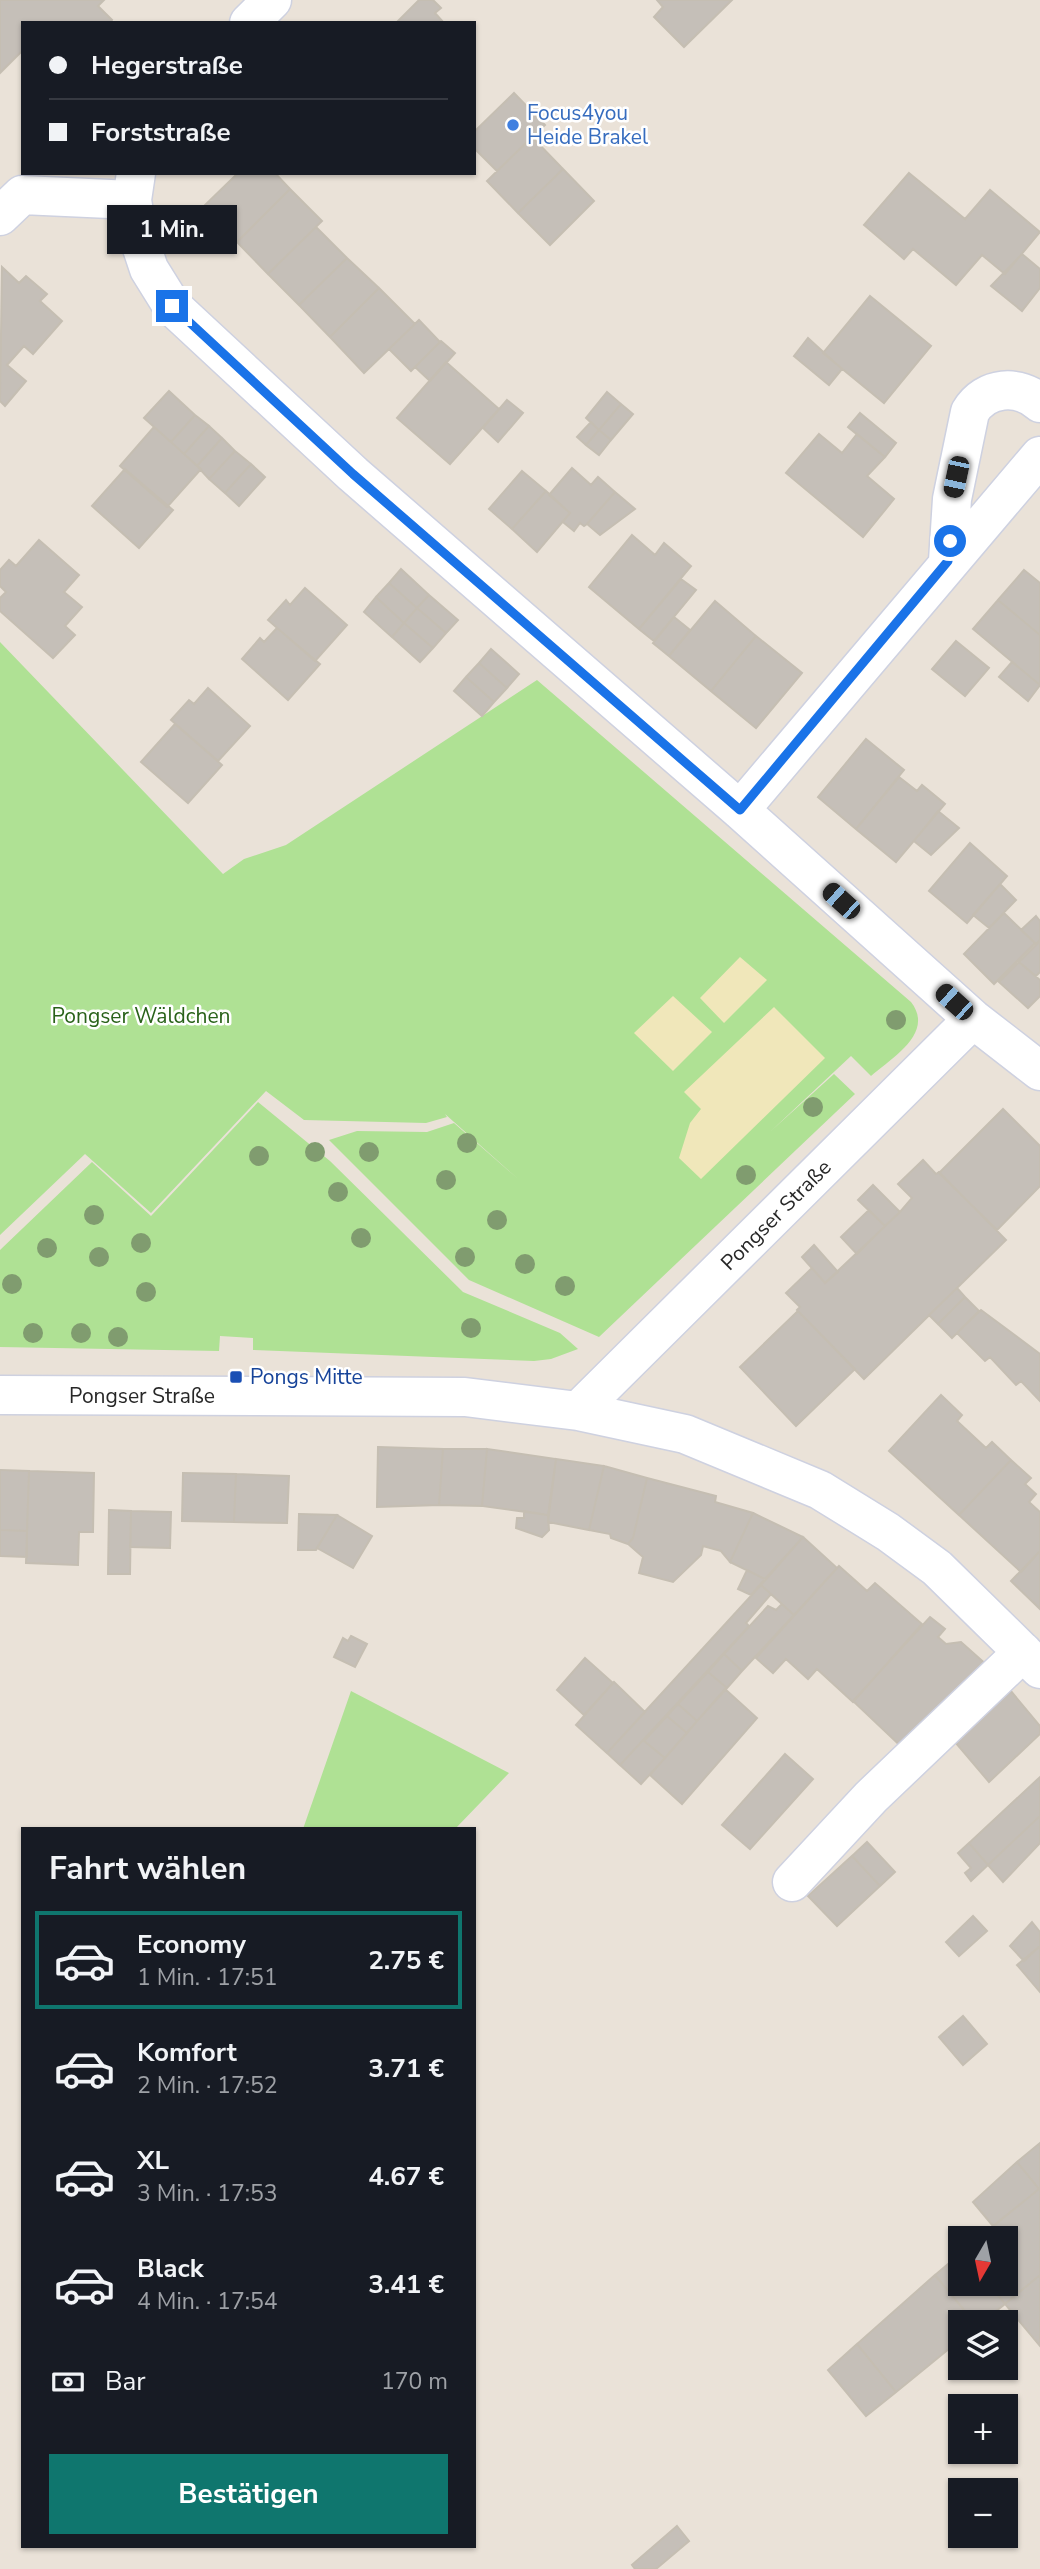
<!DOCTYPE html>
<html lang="de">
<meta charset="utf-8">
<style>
body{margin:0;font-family:"Nunito Sans",sans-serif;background:#242831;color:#f1f3f6;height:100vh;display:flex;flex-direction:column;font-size:26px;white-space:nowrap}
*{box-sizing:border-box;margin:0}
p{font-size:23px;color:#9ea1a6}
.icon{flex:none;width:38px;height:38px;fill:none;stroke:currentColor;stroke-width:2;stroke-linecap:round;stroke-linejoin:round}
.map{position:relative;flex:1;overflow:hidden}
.panel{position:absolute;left:21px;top:1827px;width:455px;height:721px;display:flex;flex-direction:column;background:#171b24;border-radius:0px;box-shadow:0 2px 5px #0004}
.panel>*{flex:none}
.banner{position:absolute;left:21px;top:21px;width:455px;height:154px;border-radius:0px;box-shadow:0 2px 5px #0004;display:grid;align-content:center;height:154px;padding:0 28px;background:#171b24}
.needle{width:46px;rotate:189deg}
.controls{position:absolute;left:948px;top:2226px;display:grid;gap:14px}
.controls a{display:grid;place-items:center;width:70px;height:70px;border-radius:0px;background:#171b24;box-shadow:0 2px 5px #0004;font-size:35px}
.end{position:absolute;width:32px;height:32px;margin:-16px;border:9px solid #1a73e8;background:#fff;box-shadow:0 0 0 4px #fff}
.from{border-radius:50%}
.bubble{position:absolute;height:49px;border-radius:0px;background:#171b24;box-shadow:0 2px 5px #0004;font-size:23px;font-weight:700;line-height:49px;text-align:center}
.car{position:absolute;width:21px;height:42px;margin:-21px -10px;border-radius:9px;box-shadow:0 0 5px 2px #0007;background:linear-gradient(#222 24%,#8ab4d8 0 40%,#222 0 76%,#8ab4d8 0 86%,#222 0)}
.banner b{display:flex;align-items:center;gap:24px;height:66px;font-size:26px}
.banner b+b{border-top:2px solid #363941}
.banner i{width:18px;height:18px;background:#f1f3f6}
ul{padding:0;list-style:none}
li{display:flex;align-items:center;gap:21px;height:98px;margin:0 14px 10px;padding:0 14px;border:4px solid transparent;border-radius:0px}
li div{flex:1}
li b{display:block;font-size:26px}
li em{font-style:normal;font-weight:700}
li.on{border-color:#0f766e}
li>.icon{width:63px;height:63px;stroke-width:1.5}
h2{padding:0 28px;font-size:32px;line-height:84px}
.pay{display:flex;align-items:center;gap:18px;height:77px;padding:0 28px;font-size:26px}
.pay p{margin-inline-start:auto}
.primary-button{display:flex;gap:14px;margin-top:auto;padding:14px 28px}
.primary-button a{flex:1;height:80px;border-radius:0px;background:#0f766e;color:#fff;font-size:28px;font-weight:700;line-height:80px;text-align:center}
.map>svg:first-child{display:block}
.green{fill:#afe194}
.sand{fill:#f0e7ba}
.building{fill:#c5bfb8;stroke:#c5beb2;stroke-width:2}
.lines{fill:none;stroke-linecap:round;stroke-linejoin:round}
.minor-casing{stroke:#ced1e0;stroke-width:41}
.minor{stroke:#fff;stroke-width:38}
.tree{fill:#809c6f}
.route{stroke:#1a73e8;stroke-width:9}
.shop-dot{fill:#3f7fe0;stroke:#fff;stroke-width:2.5}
.transit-dot{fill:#1a4fb4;stroke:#fff;stroke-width:2.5}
.labels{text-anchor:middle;stroke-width:5;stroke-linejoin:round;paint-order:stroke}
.shop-label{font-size:21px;fill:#366cbe;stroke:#fff;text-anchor:start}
.park-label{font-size:21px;fill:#296219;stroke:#fff}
.street-label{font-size:21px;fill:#272727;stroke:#fff}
.transit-label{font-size:21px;fill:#164399;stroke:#fff;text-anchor:start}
</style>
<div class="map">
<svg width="1040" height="2569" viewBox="0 0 1040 2569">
<rect width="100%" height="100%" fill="#eae2d8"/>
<path class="green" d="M0,642L223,874L244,859L286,845L537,680L911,1002C935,1033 892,1058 871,1076L851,1056L771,1131L834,1074L855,1094L599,1337L469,1280L329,1140L357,1131L427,1132L454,1123L517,1178L445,1114L447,1117L426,1123L304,1120L266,1091L151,1213L85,1154L0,1235Z
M258,1102L330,1161L463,1292L560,1333L578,1349L551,1359L534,1361L253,1350V1338L220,1336L219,1351L0,1347V1250L92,1162L151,1216Z
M351,1691L509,1773L455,1829H303Z"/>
<path class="sand" d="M740,957L767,980L724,1023L700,998Z
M673,996L712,1032L673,1071L634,1033Z
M774,1007L825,1058L701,1179L679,1158L690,1123L701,1109L684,1092Z"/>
<path class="building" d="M0,0H104L98,6L112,20L110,23H23V50L0,73Z
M419,0H433L441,8L435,13L444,23H396Z
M657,0H732L684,47L654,17L663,7Z
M514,93L545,125L497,171L474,148V132Z
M532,137L563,169L518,213L487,181Z
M563,169L594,201L550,245L518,213Z
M238,173H275L290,189L237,242L203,207Z
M909,173L965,219L990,190L1040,232L1005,274L982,255L956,285L913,249L904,259L864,225Z
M290,189L322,221L268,274L237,242Z
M316,227L347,258L299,305L268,274Z
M1022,254L1040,269V288L1022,311L991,286Z
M347,258L379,288L330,337L299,305Z
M2,267L19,283L26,276L47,294L40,301L62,321L33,354L24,346L7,365L26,381L5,406L0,401Z
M379,288L415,324L364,373L330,337Z
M870,296L931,346L884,403L823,353Z
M419,320L440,342L411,371L389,349Z
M808,338L842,369L829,385L794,356Z
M441,341L455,353L430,381L415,367Z
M446,362L499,409L450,464L397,418Z
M169,391L195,415L171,442L144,418Z
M607,392L621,404L599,430L586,418Z
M507,400L523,413L498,442L483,428Z
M621,404L633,414L611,440L599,430Z
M860,413L896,443L885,457L848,427Z
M195,415L209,426L184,454L171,442Z
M591,422L599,430L586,445L577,437Z
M209,426L222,438L197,466L184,454Z
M154,427L201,469L167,507L120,466Z
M599,430L611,440L599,455L586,445Z
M819,434L842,453L857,434L885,457L867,476L894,499L863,537L786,473Z
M222,438L235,451L209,479L197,466Z
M235,451L251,464L225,493L209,479Z
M251,464L265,477L239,506L225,493Z
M572,468L591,485L598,477L615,492L587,524L584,526L580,523L574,531L563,522L570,513L549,495Z
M125,469L173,510L139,548L92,506Z
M522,471L546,491L512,529L489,509Z
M546,491L570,513L537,552L512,529Z
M615,492L635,509L600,535L587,524Z
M632,535L655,555L664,543L691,566L639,629L589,587Z
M39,540L79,575L64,592L82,607L65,626L75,635L53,658L0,611V598L6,592L0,586V570L9,560L16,566Z
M401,569L429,595L417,608L389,583Z
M1024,570L1040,583V635L998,600Z
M681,579L696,590L654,641L639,629Z
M389,583L417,608L404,623L376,597Z
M305,588L347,625L315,661L268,620L286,600L290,605Z
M429,595L458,620L446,633L417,608Z
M376,597L404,623L392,637L364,612Z
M998,600L1040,635V685L973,629Z
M715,601L756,636L711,691L669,656Z
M417,608L446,633L433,648L404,623Z
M674,617L690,630L669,656L653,643Z
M404,623L433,648L420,662L392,637Z
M277,628L320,664L288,700L242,659L260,638L264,642Z
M756,636L802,673L756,728L711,691Z
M956,641L989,668L965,696L932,669Z
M491,649L519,674L507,688L479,663Z
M1012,662L1040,685L1028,701L999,677Z
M479,663L507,688L494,702L466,677Z
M466,677L494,702L482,716L454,691Z
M208,688L250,726L218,761L171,720L189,700L194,704Z
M175,724L222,765L188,803L141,762Z
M866,739L904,770L856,829L818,797Z
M899,777L917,791L922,785L945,804L896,862L856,829Z
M938,811L959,828L931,855L914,841Z
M970,843L1007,876L967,923L929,891Z
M1000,884L1016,900L989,928L973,915Z
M1004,913L1035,943L994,984L964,954Z
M1036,916L1040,921V940L1036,944L1021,930Z
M1040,941V972L1036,976L1019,962Z
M1019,962L1040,980V996L1028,1008L999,982Z
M1003,1109L1040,1146V1186L997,1230L939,1173Z
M923,1160L936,1174L939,1172L1006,1240L864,1379L797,1310L800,1307L786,1293L812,1268L825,1283L900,1212L912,1198L898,1184Z
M873,1185L900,1212L885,1226L858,1200Z
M869,1210L885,1226L857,1254L841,1237Z
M814,1245L838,1272L825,1283L802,1257Z
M957,1288L965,1297L938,1324L929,1315Z
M965,1297L979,1311L952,1338L938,1324Z
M981,1310L1040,1354V1401L1021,1381L1016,1385L990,1357L985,1361L957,1333Z
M798,1311L855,1369L796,1426L740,1367Z
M941,1395L962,1415L957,1421L986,1448L992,1442L1011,1460L959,1515L889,1451Z
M378,1447L443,1449L439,1505L377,1507Z
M443,1449H487L482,1506L439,1505Z
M487,1449L556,1459L548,1515L482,1506Z
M556,1459L604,1466L589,1530L548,1522Z
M1011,1460L1031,1478L1025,1484L1036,1494L1029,1502L1040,1512V1551L1021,1572L959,1515Z
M604,1466L647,1478L633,1538L628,1544L611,1538L610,1534L589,1530Z
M0,1470L29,1471L27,1531L0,1530Z
M29,1471L94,1473L93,1532H79L78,1565L26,1563Z
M183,1473L236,1474L234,1522L182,1521Z
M236,1474L289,1476L287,1523L234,1522Z
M647,1478L716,1496L715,1502L753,1513L730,1562L721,1551L703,1546L701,1555L673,1582L639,1573L643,1557L628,1544L633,1538Z
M109,1510L131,1511L130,1574H108Z
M131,1511L171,1512L170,1548L130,1547Z
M524,1511L548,1515L549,1530L542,1537L516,1528L517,1518H524Z
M753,1513L803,1537L765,1579L730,1562Z
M299,1514L337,1515L316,1550H298Z
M337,1515L372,1536L353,1568L317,1548Z
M0,1530L27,1531V1557L0,1556Z
M803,1537L837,1568L794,1615L761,1585Z
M1040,1551V1609L1011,1581Z
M839,1566L867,1591L875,1583L922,1624L853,1702L817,1669L808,1679L786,1659L773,1673L756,1658Z
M747,1570L765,1579L751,1595L738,1589Z
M761,1585L771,1594L746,1623L749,1626L620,1765L607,1753Z
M782,1604L794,1615L742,1671L724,1654L768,1606L776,1610Z
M930,1617L945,1629L938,1637L946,1644L961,1642L988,1666L907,1752L853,1701Z
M351,1636L367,1644L355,1667L334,1657L343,1638L348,1641Z
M724,1654L742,1671L727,1688L708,1672Z
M585,1658L613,1683L584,1715L557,1690Z
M708,1672L727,1688L697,1721L678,1704Z
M614,1682L645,1712L607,1753L576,1725Z
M1005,1684L1040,1726V1734L989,1782L950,1736Z
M725,1689L757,1718L682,1804L650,1775Z
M678,1704L697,1721L687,1733L667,1716Z
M667,1716L687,1733L665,1758L644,1741Z
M643,1740L665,1758L641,1784L620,1765Z
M785,1754L813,1779L750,1849L722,1825Z
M1040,1777V1816L988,1865L969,1843Z
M1040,1816V1843L1003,1882L988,1865Z
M867,1842L895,1872L880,1886L852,1856Z
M969,1843L988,1865L971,1881L965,1873L971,1868L958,1853Z
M852,1856L880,1886L837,1926L808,1896Z
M973,1916L987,1931L959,1956L946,1942Z
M1032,1922L1040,1932V1946L1024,1961L1010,1946Z
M1040,1946V1992L1017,1965Z
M963,2016L987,2044L963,2065L939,2037Z
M1040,2143V2188L1039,2189L1017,2162Z
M1017,2162L1039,2189L993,2226L973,2202Z
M1040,2188V2275L1005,2304L989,2284H1006V2238H979Z
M961,2253V2284H989L1005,2304L982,2322H974L935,2275Z
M935,2275L974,2322H961V2339L896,2392L857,2344Z
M1040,2275V2346L1005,2304Z
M857,2344L896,2392L866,2416L828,2370Z
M677,2526L689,2541L656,2569H635L632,2565Z"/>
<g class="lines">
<defs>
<path id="minor" d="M249,23L272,0
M136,173L132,200L138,236L149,269L172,306L353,474L740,810L973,1019L1040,1071
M0,216L22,195L132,200
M948,561L952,499L970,412C985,386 1019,384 1040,403
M740,810L1040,456
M0,1395L465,1397L578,1411L685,1434L820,1490L888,1532L937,1568L1040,1669
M578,1411L973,1019
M792,1882L871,1797L1023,1652"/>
</defs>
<use href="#minor" class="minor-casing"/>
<use href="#minor" class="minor"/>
</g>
<g class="tree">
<circle cx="896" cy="1020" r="10"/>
<circle cx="813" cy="1107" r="10"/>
<circle cx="467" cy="1143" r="10"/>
<circle cx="315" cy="1152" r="10"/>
<circle cx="369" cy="1152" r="10"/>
<circle cx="259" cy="1156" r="10"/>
<circle cx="746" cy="1175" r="10"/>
<circle cx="446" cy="1180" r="10"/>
<circle cx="338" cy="1192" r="10"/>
<circle cx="94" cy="1215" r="10"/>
<circle cx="497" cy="1220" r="10"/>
<circle cx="361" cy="1238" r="10"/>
<circle cx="141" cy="1243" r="10"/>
<circle cx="47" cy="1248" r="10"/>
<circle cx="99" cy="1257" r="10"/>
<circle cx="465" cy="1257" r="10"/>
<circle cx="525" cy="1264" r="10"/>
<circle cx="12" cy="1284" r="10"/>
<circle cx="565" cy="1286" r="10"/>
<circle cx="146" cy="1292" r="10"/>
<circle cx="471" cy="1328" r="10"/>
<circle cx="33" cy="1333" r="10"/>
<circle cx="81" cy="1333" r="10"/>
<circle cx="118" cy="1337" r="10"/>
</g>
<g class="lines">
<path class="route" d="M172,306L353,474L740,810L948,561L950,541"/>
</g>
<circle class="shop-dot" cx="513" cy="125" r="7"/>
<rect class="transit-dot" x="229" y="1370" width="14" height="14" rx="3.5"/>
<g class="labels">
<g class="shop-label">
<text x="527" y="120">Focus4you<tspan x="527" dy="24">Heide Brakel</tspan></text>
</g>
<g class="park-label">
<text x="141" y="1023">Pongser Wäldchen</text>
</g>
<g class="street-label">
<text transform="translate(776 1215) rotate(-45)" y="7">Pongser Straße</text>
<text x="142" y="1403">Pongser Straße</text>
</g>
<g class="transit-label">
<text x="250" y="1384">Pongs Mitte</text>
</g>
</g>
</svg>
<div class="controls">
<a><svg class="needle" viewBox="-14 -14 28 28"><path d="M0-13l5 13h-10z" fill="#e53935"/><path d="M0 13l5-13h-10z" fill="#9ea1a6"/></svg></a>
<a><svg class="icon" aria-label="layers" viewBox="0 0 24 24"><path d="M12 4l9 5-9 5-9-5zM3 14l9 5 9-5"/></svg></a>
<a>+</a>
<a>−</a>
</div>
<i class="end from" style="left:950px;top:541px"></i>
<i class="end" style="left:172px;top:306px"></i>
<div class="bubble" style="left:107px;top:205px;width:130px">1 Min.</div>
<i class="car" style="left:956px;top:477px;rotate:192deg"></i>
<i class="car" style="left:841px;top:901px;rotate:312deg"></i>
<i class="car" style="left:954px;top:1002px;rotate:312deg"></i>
<div class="banner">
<b><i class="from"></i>Hegerstraße</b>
<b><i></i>Forststraße</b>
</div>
<section class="panel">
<h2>Fahrt wählen</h2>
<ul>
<li class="on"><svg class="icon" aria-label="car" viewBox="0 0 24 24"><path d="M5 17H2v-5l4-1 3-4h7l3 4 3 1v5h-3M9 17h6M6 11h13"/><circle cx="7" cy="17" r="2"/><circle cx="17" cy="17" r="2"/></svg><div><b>Economy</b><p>1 Min. · 17:51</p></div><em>2.75 €</em></li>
<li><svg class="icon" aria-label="car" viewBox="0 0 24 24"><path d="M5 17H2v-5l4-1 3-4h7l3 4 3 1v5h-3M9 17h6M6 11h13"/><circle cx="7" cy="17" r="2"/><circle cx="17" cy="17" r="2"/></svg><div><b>Komfort</b><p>2 Min. · 17:52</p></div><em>3.71 €</em></li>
<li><svg class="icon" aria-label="car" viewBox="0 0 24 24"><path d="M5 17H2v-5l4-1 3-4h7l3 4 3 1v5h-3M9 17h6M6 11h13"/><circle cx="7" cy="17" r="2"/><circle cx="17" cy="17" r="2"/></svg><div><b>XL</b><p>3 Min. · 17:53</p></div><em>4.67 €</em></li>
<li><svg class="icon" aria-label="car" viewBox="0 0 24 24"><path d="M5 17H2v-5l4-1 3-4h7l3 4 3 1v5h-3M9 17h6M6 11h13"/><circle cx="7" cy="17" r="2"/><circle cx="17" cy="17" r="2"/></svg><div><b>Black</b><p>4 Min. · 17:54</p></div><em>3.41 €</em></li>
</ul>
<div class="pay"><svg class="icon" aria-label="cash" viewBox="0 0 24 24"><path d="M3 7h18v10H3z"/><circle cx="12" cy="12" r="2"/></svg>Bar<p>170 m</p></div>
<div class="primary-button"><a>Bestätigen</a></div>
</section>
</div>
